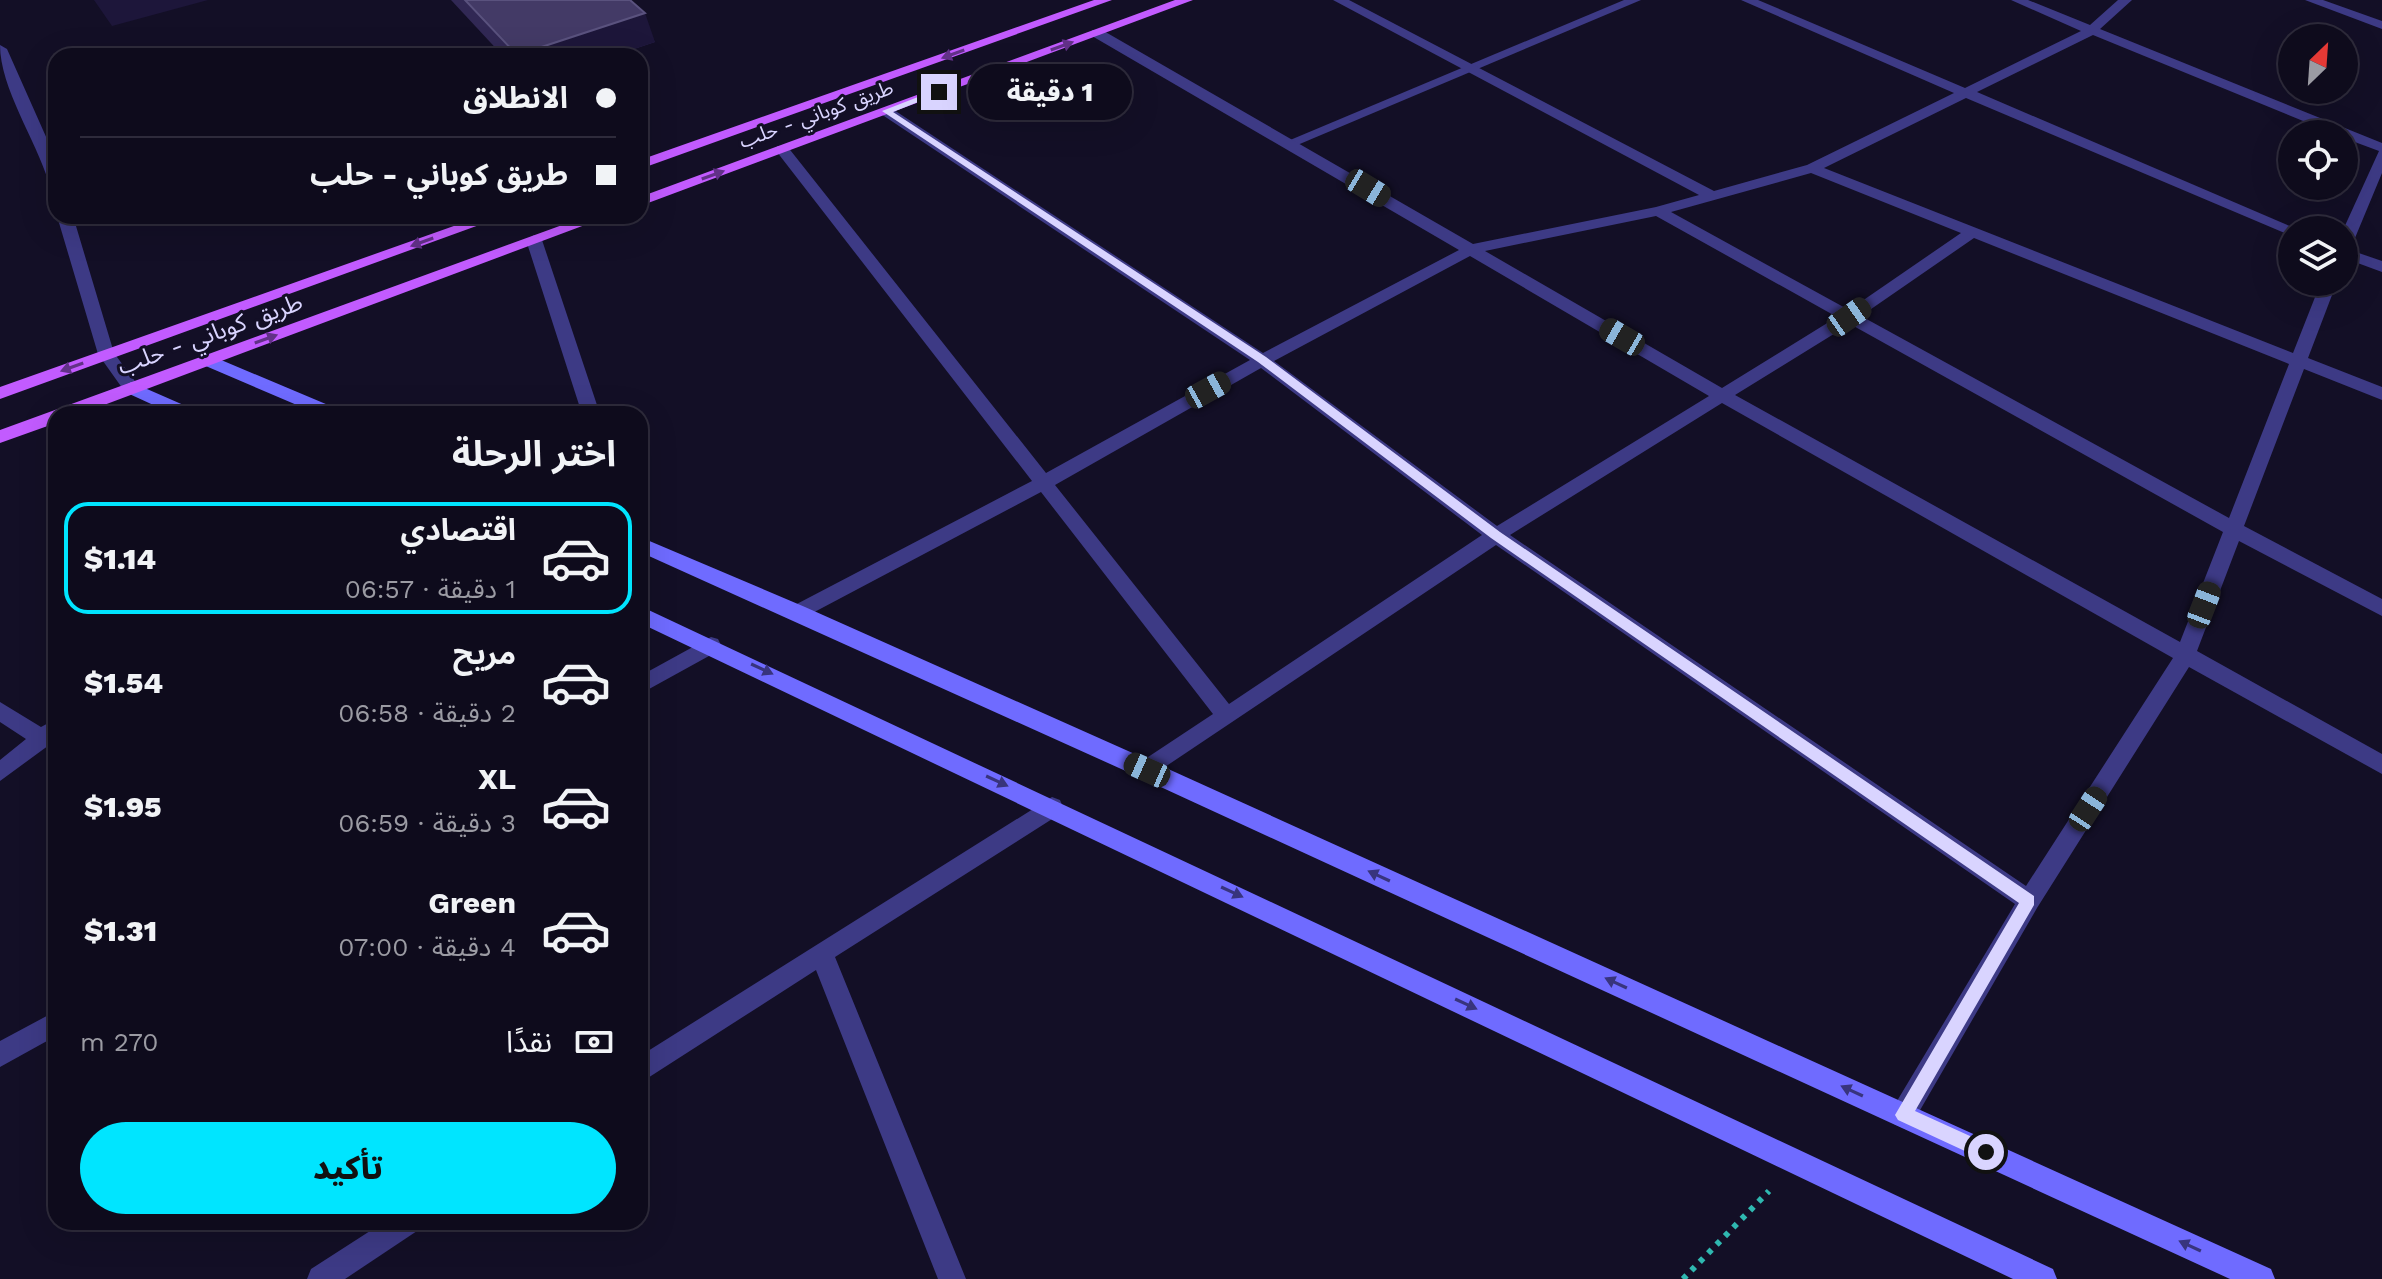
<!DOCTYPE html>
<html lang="ar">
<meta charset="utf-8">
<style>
body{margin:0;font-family:"Work Sans","Noto Sans Arabic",sans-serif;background:#171425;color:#f1f3f6;direction:rtl;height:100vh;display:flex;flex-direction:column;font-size:30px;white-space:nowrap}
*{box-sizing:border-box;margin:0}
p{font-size:26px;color:#9b9ba3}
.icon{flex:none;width:44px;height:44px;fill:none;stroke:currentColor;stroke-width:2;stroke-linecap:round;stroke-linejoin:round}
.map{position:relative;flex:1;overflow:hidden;direction:ltr}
.drawer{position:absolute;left:48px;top:406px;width:600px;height:824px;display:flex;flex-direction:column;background:#0e0b1c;border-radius:24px;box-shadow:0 8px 32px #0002,0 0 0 2px #2e2b3b;direction:rtl}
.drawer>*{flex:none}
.guide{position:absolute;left:48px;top:48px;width:600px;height:176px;border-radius:24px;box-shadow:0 8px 32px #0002,0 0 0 2px #2e2b3b;direction:rtl;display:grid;align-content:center;height:176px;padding:0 32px;background:#0e0b1c}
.needle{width:52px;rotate:25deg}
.controls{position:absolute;left:2278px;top:24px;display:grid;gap:16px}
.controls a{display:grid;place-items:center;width:80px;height:80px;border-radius:50%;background:#0e0b1c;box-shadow:0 8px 32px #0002,0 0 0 2px #2e2b3b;font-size:40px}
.end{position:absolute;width:36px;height:36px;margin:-18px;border:10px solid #d9d4ff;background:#111;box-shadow:0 0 0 4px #111}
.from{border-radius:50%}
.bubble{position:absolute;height:56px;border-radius:28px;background:#0e0b1c;box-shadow:0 8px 32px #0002,0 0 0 2px #2e2b3b;font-size:26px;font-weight:800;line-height:56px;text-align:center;direction:rtl}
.car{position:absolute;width:24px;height:48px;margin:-24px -12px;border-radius:10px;box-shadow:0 0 6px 2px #0007;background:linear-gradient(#222 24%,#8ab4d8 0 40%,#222 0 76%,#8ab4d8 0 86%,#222 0)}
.guide b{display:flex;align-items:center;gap:28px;height:76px;font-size:30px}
.guide b+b{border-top:2px solid #2e2b3b}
.guide i{width:20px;height:20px;background:#f1f3f6}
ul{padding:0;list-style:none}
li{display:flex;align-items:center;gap:24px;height:112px;margin:0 16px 12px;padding:0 16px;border:4px solid transparent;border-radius:24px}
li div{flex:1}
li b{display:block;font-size:30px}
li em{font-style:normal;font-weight:800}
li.active{border-color:#00e5ff}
li>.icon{width:72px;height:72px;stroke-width:1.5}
h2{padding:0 32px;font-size:36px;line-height:96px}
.pay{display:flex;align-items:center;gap:20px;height:88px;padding:0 32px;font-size:30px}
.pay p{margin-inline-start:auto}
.primary-button{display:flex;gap:16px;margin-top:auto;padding:16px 32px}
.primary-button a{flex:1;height:92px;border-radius:48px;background:#00e5ff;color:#111;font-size:32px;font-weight:800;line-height:92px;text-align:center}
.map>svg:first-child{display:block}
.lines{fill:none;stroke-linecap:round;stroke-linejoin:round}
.path{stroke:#2fb8b0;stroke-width:6;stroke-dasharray:5 7;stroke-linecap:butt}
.lane{fill:#3d3a85;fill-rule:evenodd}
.street{fill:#3d3a85;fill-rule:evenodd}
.secondary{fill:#6f6bff;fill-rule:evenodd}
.primary{fill:#c25bff;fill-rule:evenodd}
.wall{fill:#312854}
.shaded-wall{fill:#1d163a}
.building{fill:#433a66;stroke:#5a527e;stroke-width:2}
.oneway{fill:#623188}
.oneway2{fill:#38347d}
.route{fill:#d9d4ff}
.labels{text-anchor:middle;stroke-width:6;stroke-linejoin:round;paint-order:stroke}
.far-street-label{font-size:20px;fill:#d9d4ff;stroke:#130f26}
.street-label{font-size:24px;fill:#d9d4ff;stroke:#130f26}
</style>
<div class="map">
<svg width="2382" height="1279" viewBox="0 0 2382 1279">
<rect width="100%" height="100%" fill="#130f26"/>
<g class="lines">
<path class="path" d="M1683,1279L1769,1191"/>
<path class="lane" d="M1624,0H1641L1295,146L1290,147L1283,143Z"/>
<path class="street" d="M1333,0H1349L1714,191L1807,165L1954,93L1741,0H1758L1965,88L2081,31L2011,0H2028L2090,25L2118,0H2132L2100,29L2382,143V173L2350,250L2382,261V272L2344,258L2343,230L2379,151L2344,138V134H2335L2093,35L1977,92L2299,230H2292V236L2287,234L1966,98L1824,168L2293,353L2321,282H2337L2308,358L2382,387V400L2304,369L2244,526L2382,599V616L2239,541L2197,651L2382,754V774L2189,667L2037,908L1912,1124L1903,1128L1894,1124L1890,1115L1894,1106L2015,904L1496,545L1147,779L1139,777L1136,770L1139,763L1213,714L1041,492L805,617H791L788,612L791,607L1032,481L777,152V146H787L1046,473L1250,360L881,114V108H891L1263,353L1459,250L1092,36V30H1102L1473,244L1656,207L1699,195ZM1811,173L1961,233L1849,310L1671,212ZM1656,216L1837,317L1722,388L1485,251ZM1974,238L2289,364L2229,518L1861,316ZM1470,256L1709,396L1497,526L1274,361ZM1850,324L2223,532L2180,642L1735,395ZM1261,368L1482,535L1229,704L1055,485ZM1722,403L2173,658L2026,886L1510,535Z
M2305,0H2323L2382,21V29Z
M0,45L7,49L55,157L56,187L49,183C36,140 0,88 0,45Z
M57,216H73L114,353L140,388L137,392H125L98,354Z
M534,235L542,240L600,414H582L526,240Z
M711,637L718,639L721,645L718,651L640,694V676Z
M0,702L41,727L56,719V740L0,781V760L26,739L0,722Z
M1052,797L1060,800L1063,807L1060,814L835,957L966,1279H938L816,970L640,1083V1056Z
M56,1011V1036L0,1067V1041Z
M384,1222H421L417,1231L345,1279H307L311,1269Z"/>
<path class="secondary" d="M207,354L340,410L343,414H318L201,364L199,360L201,356Z
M131,382L195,410L198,414H173L125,392L122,388Z
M640,537L805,607L1155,763L2271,1269L2275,1279H2230L1139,777L640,552Z
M640,606L2053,1269L2057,1279H2013L640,623Z"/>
<path class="primary" d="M1094,0H1112L640,169V160Z
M1175,0H1193L640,206V197Z
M482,216H504L0,399V387Z
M587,216H609L80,414H56V423L0,443V430Z"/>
</g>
<path class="wall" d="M451,0H630L655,42L613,56H503Z"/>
<path class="shaded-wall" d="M94,0H208L112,26Z
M645,13L655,42L613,56L517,55Z"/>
<path class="building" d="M465,0H630L645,13L517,55Z"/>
<defs><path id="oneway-solid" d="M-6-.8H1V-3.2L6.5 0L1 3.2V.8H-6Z" transform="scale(2)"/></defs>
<g class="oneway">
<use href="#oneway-solid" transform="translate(1062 46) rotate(-20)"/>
<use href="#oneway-solid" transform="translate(953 54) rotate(160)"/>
<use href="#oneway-solid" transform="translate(713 175) rotate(-20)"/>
<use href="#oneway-solid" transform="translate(422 242) rotate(160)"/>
<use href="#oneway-solid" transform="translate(266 339) rotate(-20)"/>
<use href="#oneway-solid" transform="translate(72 367) rotate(160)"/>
</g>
<g class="oneway2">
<use href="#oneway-solid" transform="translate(762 669) rotate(25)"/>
<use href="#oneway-solid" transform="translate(997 781) rotate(25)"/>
<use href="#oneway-solid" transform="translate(1379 876) rotate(-155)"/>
<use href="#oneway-solid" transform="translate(1232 892) rotate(25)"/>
<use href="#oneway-solid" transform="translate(1616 983) rotate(-155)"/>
<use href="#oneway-solid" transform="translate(1466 1004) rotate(25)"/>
<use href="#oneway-solid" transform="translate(1852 1091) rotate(-155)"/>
<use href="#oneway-solid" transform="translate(2190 1246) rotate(-155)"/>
</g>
<path class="route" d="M936,90L943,92L893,112L1266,357L1500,532L2034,896V905L1915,1111L1992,1146L1994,1152L1992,1158L1986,1161L1980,1158L1898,1120L1895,1115L2019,903L1491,538L1258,362L882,111Z"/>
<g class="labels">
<g class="far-street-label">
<text transform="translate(816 114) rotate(-20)" y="7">طريق كوباني - حلب</text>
</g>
<g class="street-label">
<text transform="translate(210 334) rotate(-20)" y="8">طريق كوباني - حلب</text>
</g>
</g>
</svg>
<div class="controls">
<a><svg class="needle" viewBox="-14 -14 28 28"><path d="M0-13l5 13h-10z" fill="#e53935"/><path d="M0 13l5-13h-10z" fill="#9b9ba3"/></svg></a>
<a><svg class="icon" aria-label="locate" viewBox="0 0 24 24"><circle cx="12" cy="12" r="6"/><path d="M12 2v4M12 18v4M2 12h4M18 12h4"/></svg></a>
<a><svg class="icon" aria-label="layers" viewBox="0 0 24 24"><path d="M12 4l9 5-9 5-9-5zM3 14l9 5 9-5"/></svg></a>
</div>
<i class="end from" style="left:1986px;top:1152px"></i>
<i class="end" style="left:939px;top:92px"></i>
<div class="bubble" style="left:968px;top:64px;width:164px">1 دقيقة</div>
<i class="car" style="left:1368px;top:188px;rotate:121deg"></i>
<i class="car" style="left:1849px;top:317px;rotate:55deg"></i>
<i class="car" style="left:1622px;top:337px;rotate:300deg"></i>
<i class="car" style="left:1208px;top:390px;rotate:61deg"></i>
<i class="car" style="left:2204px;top:605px;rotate:21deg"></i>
<i class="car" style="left:1147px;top:770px;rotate:294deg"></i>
<i class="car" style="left:2088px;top:809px;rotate:33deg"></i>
<div class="guide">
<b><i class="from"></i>الانطلاق</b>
<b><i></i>طريق كوباني - حلب</b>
</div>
<section class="drawer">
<h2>اختر الرحلة</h2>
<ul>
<li class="active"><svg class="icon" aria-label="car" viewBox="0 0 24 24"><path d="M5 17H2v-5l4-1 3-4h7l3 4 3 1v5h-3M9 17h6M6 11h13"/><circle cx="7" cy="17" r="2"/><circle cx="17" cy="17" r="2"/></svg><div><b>اقتصادي</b><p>1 دقيقة · 06:57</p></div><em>$1.14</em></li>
<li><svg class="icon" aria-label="car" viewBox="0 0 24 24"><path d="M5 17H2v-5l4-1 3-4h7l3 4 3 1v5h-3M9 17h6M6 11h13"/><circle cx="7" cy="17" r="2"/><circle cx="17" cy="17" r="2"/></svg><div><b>مريح</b><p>2 دقيقة · 06:58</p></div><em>$1.54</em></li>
<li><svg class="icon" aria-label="car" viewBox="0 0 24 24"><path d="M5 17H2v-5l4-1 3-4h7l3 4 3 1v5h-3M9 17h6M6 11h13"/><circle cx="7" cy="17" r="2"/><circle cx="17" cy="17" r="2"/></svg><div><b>XL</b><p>3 دقيقة · 06:59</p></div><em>$1.95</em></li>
<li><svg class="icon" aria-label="car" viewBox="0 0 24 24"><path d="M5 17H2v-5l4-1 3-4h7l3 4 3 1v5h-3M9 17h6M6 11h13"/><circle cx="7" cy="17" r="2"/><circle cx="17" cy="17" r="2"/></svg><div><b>Green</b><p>4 دقيقة · 07:00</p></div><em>$1.31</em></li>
</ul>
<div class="pay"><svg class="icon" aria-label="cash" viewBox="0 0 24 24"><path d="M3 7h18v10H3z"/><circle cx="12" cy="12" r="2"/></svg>نقدًا<p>270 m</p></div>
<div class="primary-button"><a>تأكيد</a></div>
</section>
</div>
